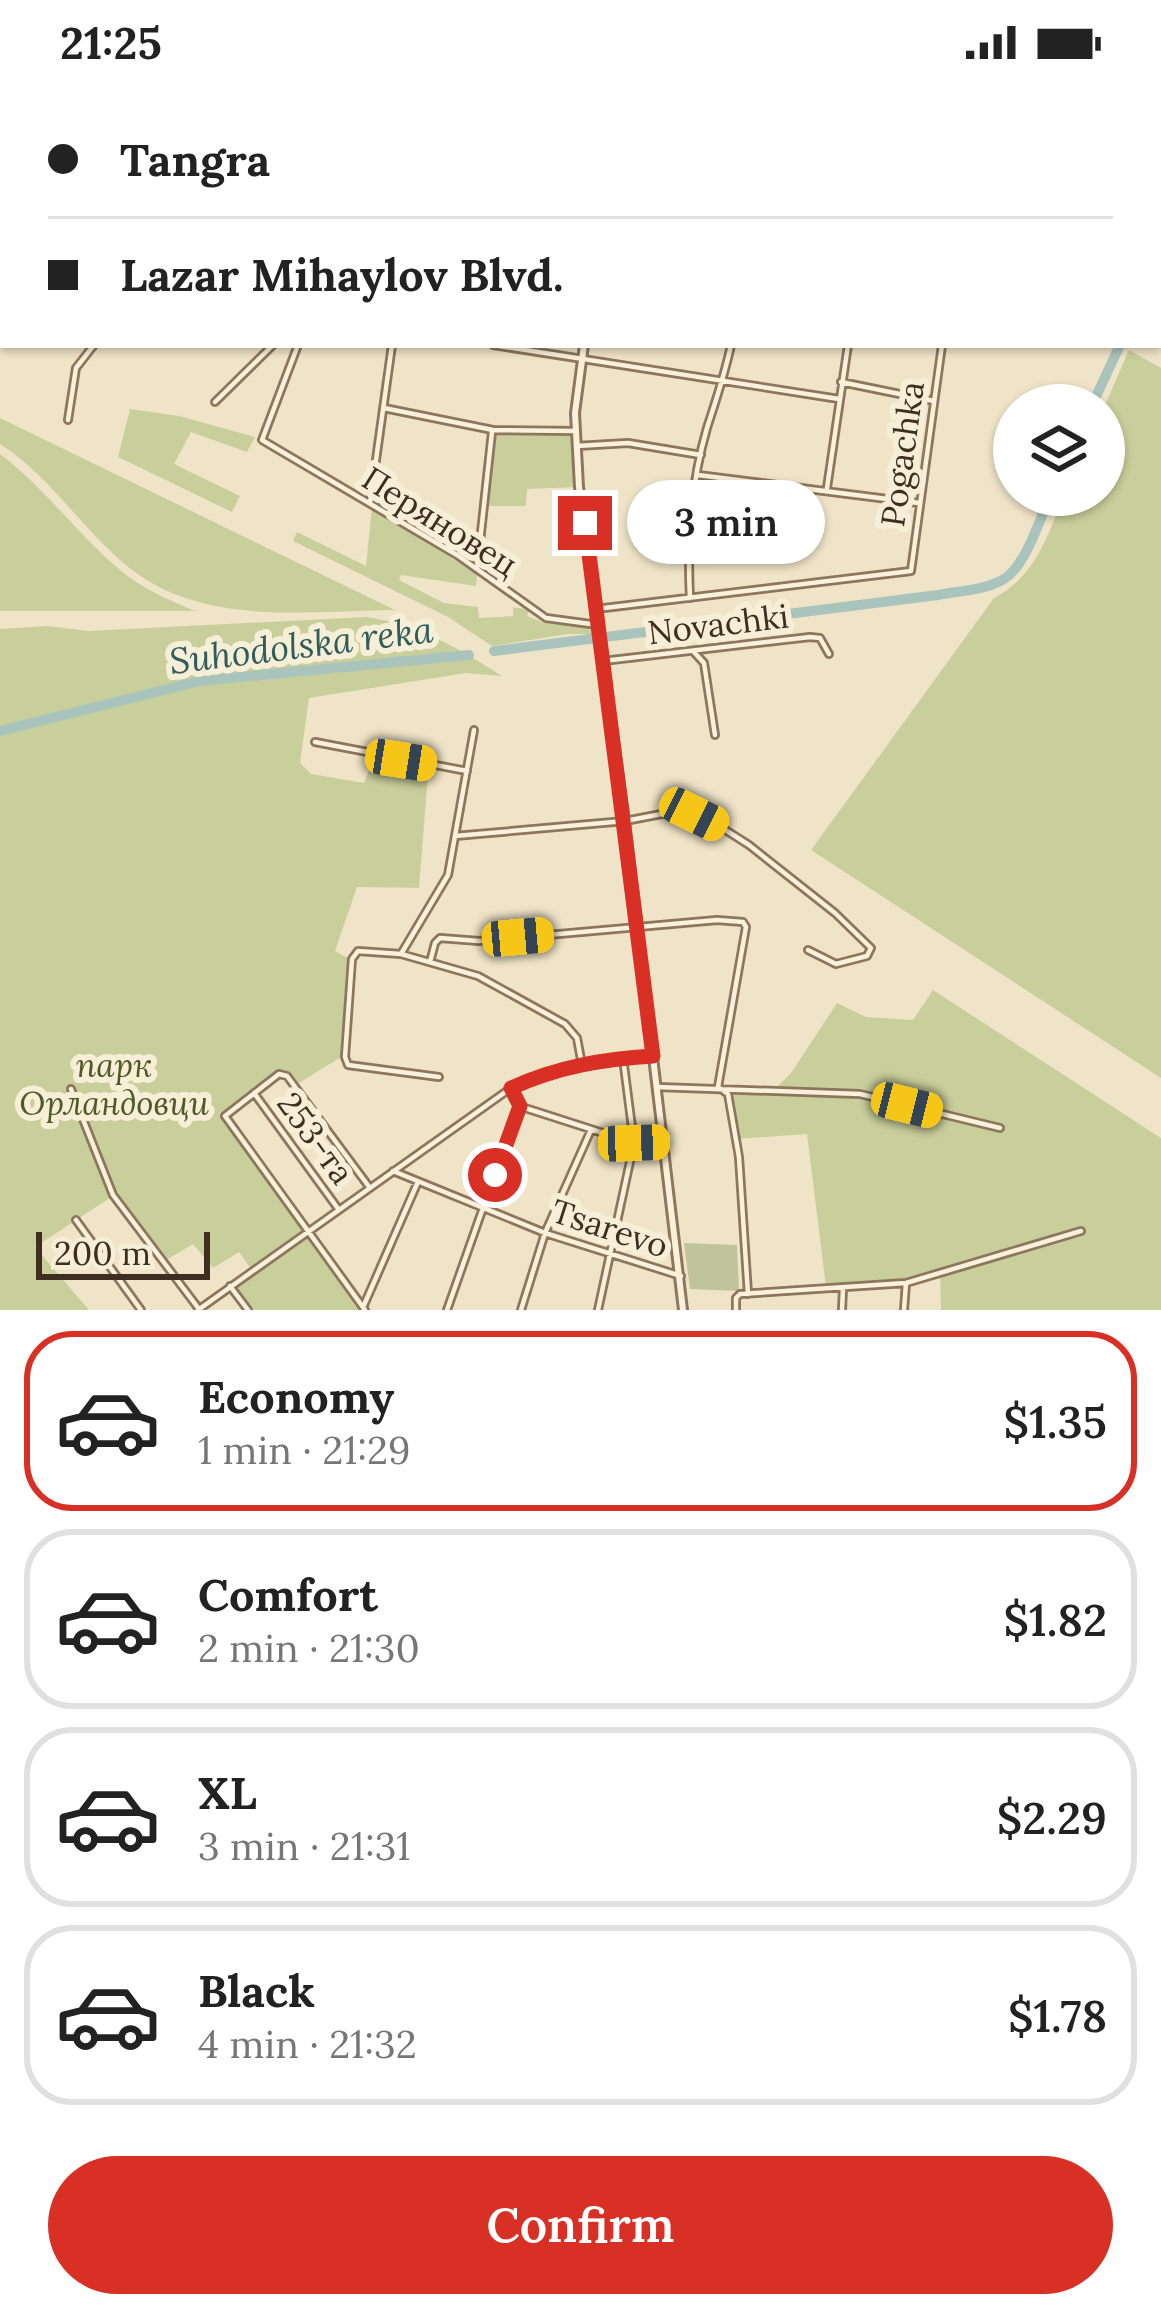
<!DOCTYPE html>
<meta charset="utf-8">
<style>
body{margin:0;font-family:Lora,serif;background:#f6f6f6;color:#222;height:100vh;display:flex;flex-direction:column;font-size:45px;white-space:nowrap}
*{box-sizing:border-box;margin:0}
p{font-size:39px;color:#767676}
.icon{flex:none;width:66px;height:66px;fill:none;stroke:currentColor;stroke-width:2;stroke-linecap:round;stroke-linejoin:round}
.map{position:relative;height:1226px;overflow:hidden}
.drawer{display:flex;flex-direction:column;background:#fff;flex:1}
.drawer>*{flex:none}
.top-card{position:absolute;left:0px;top:0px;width:1161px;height:264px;box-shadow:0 3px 9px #0004;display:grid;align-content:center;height:264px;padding:0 48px;background:#fff}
.controls{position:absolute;left:993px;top:300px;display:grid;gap:24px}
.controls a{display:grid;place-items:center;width:132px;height:132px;border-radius:50%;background:#fff;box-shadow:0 3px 9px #0004;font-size:60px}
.scale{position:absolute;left:36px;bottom:30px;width:174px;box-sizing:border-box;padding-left:12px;border:6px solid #3d2e20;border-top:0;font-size:33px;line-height:42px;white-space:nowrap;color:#3d2e20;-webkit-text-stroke:9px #f7eed8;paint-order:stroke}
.end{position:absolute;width:54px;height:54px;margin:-27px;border:15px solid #d93025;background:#fff;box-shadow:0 0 0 6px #fff}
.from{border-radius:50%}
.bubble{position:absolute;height:84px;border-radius:42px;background:#fff;box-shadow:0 3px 9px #0004;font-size:39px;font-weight:600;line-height:84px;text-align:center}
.car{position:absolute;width:36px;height:72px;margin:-36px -18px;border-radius:15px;box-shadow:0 0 9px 3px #0007;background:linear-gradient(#f5c518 24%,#345 0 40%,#f5c518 0 76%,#345 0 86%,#f5c518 0)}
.top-card b{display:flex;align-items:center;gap:42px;height:114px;font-size:45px}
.top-card b+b{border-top:3px solid #e0e0e0}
.top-card i{width:30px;height:30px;background:#222}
ul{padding:21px 0 0;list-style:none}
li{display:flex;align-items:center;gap:36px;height:180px;margin:0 24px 18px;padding:0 24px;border:6px solid #e0e0e0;border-radius:48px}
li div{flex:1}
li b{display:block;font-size:45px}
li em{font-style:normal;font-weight:600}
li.selected{border-color:#d93025}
li>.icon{width:108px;height:108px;stroke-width:1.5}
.action{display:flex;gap:24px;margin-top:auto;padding:24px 48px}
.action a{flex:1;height:138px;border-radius:72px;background:#d93025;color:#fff;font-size:48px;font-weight:600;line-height:138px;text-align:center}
.status{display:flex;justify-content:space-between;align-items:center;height:84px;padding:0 60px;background:#fff;direction:ltr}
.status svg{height:33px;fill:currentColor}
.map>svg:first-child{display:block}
.green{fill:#c9cf9b}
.cemetery{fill:#bfc49a}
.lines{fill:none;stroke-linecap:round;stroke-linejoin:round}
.river{stroke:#a9c4bc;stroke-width:10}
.minor-casing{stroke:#8d765c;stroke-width:10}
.tertiary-casing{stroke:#8d765c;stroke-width:12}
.minor{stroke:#faf1dc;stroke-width:4.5}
.tertiary{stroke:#faf1dc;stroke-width:6}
.route{stroke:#d93025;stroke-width:15}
.labels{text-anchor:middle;stroke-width:12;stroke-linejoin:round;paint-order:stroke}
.street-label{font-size:33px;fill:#3d2e20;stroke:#f7eed8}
.park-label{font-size:33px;font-style:italic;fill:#4d5a26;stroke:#f7eed8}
.water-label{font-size:36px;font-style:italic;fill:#2f5d5a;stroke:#f7eed8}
</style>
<div class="status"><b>21:25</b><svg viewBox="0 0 49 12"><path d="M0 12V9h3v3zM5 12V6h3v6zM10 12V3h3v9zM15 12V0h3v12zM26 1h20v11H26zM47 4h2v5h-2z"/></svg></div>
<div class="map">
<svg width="1161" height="1226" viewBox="0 0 1161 1226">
<rect width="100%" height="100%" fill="#f0e4c8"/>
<path class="green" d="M1129,266L1161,284V994L811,766L994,514C1037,491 1046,453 1065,411H1104V323Z
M130,325L179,332L255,353L247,368L191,348L174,380L240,412L232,428L118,373Z
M0,334L395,526C306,527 201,543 127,482C82,445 50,392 0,360Z
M493,346L575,347L579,403L527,405L526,422H484Z
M0,370C48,406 82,457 129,493C150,508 171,517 195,527H0Z
M372,424L477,490L476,502L401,491L399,496L444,519L478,523L479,534L513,532V523L529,526L527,532L545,539L594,544L595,550H568L492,562L448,533L293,457L297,448L366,482Z
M367,533C420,541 458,564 502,592L466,589L309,614L300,679L311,690L364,699L372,679L428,690L419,804L357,803L335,867L348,874L341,973L299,999L290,990L277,986L221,1032L361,1226H251L234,1204L254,1189L239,1168L213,1184L193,1160L163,1178L113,1112L35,1163L89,1226H0V545L48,542L88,547Z
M933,906L1161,1054V1226H941L940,1186L904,1196L826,1203L807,1050L738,1055L732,1010L774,1006L791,989L837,919L866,933L913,936Z"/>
<path class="cemetery" d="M684,1159L737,1161L739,1207L690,1205Z"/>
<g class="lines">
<path class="river" d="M1158,178L1161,171
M1092,321L1120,261
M494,567L938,511C959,507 986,506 1004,495C1025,483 1041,433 1050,411
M0,647L200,597L469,571"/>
<defs>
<path id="minor" d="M327,0L329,3
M496,0L497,3
M762,0L771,3
M146,3L147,0
M0,78L3,79
M1158,203L1161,204
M298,261L262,356L457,471L546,534L598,541
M493,261L839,315
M841,298L934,317
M215,318L273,261
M384,324L493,346L575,347
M68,336L76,284L94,261
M576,362L628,359L701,371
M698,391L919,419
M827,404L848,261
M370,419L392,261
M477,485L492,348
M690,514C687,457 691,399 707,344C716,316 725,290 731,261
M596,525L911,487L942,261
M693,567L704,579L715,651
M603,577L810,553L820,554L829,570
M315,658L467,687
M455,752L625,737L677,727L694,730L716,740L749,761L835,829L871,864L867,872L836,880L808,866
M401,870L448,791L474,646
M430,878L435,859L440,854L479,857L717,836L743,838L746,843L718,1003L728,1010L739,1073L748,1210
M439,993L348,981L345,973L352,875L358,867L401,870L478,892L565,940L577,954L582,981
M657,1003L860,1010L1000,1044
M71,1005L113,1111L199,1225
M254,1009L339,1126
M519,1022L634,1059L663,1058
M393,1087L545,1149L681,1192
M76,1136L141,1226
M230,1202L248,1226
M364,1221L417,1100
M198,1226L511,1004L546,988L650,972
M365,1226L225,1032L279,990L287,992L370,1104
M447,1226L519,1022L512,1006
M521,1226L545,1149L591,1046
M598,1226L634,1059L623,974
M736,1226V1214L740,1210L906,1199L1081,1147
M842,1226L843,1205
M904,1226L906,1199"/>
<path id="tertiary" d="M622,3V0
M584,261L575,329L579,403L625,737L683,1226"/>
</defs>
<use href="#minor" class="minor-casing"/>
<use href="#tertiary" class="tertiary-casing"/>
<use href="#minor" class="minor"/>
<use href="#tertiary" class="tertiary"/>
</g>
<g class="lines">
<path class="route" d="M495,1091L520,1022L511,1004C557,983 603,975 653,972L585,439"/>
</g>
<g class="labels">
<g class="street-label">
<text transform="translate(902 370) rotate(-82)" y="12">Pogachka</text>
<text transform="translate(440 437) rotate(32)" y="12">Перяновец</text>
<text transform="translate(718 540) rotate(-7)" y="12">Novachki</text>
<text transform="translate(316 1054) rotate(54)" y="12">253-та</text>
<text transform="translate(610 1144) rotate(18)" y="12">Tsarevo</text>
</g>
<g class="park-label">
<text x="114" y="993">парк<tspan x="114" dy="38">Орландовци</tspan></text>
</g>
<g class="water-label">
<text transform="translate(301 561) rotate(-7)" y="13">Suhodolska reka</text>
</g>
</g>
</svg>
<div class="controls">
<a><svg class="icon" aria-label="layers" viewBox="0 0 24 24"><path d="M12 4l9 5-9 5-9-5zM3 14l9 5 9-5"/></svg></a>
</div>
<div class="scale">200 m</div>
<i class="end from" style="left:495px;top:1091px"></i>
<i class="end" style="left:585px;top:439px"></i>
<div class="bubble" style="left:627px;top:396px;width:198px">3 min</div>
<i class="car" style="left:401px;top:676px;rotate:99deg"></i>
<i class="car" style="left:694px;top:730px;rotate:116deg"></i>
<i class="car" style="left:518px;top:853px;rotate:85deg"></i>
<i class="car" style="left:907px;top:1021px;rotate:104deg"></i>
<i class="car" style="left:634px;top:1059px;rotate:88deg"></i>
<div class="top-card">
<b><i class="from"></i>Tangra</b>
<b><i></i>Lazar Mihaylov Blvd.</b>
</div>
</div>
<section class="drawer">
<ul>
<li class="selected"><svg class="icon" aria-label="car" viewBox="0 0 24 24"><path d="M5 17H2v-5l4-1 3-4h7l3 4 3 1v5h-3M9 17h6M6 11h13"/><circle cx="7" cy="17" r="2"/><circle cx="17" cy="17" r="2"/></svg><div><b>Economy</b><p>1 min · 21:29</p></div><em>$1.35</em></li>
<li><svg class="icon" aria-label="car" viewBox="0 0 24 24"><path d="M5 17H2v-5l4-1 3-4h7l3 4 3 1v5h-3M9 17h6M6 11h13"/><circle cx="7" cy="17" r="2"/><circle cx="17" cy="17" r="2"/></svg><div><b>Comfort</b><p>2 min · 21:30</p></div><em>$1.82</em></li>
<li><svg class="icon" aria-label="car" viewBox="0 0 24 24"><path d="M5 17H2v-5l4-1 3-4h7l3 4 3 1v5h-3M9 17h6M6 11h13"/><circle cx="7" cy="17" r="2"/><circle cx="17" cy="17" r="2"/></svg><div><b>XL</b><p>3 min · 21:31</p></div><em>$2.29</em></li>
<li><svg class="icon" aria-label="car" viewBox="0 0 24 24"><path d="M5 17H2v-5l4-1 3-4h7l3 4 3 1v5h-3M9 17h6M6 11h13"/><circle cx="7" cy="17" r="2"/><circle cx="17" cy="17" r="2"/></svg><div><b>Black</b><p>4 min · 21:32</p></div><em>$1.78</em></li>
</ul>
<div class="action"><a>Confirm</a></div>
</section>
